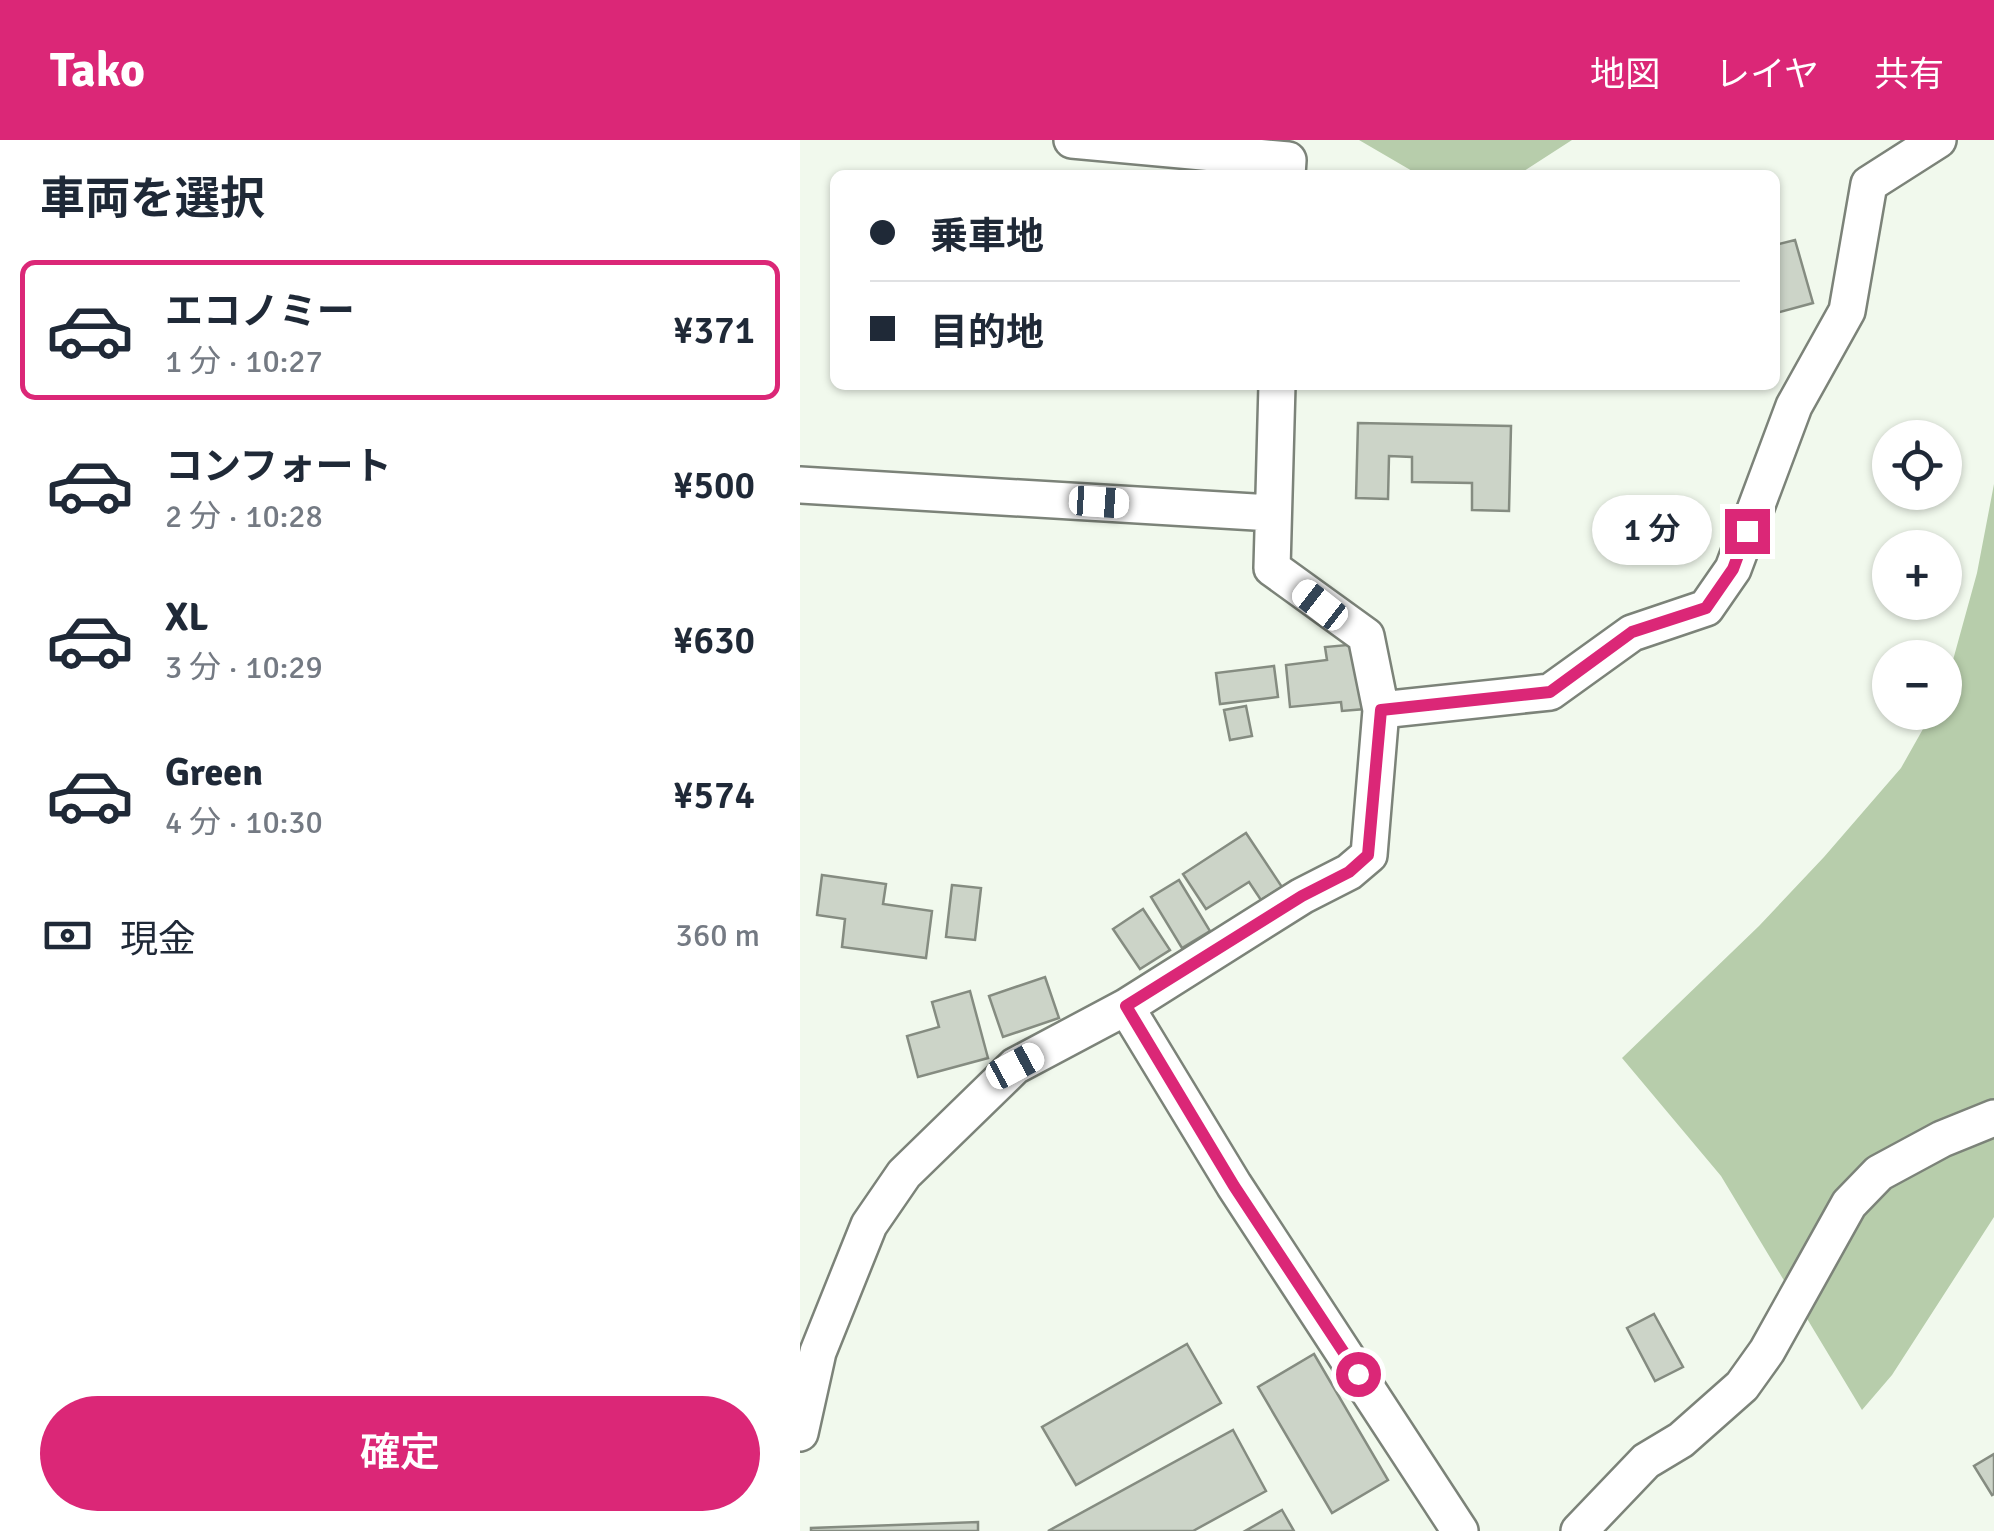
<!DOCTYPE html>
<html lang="ja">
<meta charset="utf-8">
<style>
body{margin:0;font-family:Signika,"Noto Sans JP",sans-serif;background:#f2f2f3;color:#1f2937;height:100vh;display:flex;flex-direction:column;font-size:38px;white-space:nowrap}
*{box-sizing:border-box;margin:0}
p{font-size:32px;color:#747a83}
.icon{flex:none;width:55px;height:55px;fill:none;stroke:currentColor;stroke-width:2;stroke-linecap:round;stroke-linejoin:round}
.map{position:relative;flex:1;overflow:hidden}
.drawer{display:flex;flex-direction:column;background:#fff;width:800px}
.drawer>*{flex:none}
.top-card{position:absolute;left:30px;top:30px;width:950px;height:220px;border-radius:15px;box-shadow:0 2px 8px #0004;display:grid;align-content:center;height:220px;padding:0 40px;background:#fff}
.fabs{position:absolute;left:1072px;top:280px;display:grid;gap:20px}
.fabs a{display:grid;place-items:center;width:90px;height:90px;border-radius:50%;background:#fff;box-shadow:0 2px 8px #0004;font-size:50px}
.end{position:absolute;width:45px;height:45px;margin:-22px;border:12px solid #db2777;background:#fff;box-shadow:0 0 0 5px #fff}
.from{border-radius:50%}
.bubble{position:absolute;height:70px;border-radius:35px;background:#fff;box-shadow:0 2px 8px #0004;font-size:32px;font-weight:600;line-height:70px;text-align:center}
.car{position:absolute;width:30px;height:60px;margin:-30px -15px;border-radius:12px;box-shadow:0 0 8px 2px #0007;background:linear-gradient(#fff 24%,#345 0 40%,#fff 0 76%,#345 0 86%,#fff 0)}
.top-card b{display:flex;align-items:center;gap:35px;height:95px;font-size:38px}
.top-card b+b{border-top:2px solid #e0e1e3}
.top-card i{width:25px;height:25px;background:#1f2937}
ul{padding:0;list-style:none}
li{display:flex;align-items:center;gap:30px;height:140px;margin:0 20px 15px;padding:0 20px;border:5px solid transparent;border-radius:15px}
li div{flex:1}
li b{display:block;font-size:38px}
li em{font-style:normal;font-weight:600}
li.selected{border-color:#db2777}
li>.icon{width:90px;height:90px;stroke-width:1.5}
h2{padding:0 40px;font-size:45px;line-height:120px}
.pay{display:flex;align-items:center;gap:25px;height:110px;padding:0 40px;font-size:38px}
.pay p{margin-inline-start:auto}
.primary-button{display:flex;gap:20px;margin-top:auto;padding:20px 40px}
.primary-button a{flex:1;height:115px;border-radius:60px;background:#db2777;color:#fff;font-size:40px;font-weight:600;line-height:115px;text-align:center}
header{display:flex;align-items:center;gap:60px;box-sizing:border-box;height:140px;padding:0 50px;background:#db2777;color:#fff}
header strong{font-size:48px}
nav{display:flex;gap:55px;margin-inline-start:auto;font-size:35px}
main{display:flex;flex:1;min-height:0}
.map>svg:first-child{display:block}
.green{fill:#b7cdab}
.building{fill:#ccd4c8;stroke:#858c81;stroke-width:2.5}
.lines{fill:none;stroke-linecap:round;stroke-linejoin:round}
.minor-casing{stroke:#7c8379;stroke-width:40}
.minor{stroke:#fff;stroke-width:35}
.route{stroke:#db2777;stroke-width:12}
</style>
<header>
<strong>Tako</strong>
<nav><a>地図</a><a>レイヤ</a><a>共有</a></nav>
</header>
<main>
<section class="drawer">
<h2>車両を選択</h2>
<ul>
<li class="selected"><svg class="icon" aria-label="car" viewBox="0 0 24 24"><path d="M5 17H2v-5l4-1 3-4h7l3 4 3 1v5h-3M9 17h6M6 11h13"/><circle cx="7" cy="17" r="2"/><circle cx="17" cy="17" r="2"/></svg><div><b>エコノミー</b><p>1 分 · 10:27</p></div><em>¥371</em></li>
<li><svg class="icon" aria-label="car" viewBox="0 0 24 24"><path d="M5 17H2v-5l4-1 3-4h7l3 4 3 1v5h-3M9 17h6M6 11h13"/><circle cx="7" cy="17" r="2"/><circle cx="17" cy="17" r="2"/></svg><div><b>コンフォート</b><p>2 分 · 10:28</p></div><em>¥500</em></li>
<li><svg class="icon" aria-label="car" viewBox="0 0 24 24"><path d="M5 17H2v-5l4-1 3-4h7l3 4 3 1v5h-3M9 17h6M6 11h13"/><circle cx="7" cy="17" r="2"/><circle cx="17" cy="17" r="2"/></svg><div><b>XL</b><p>3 分 · 10:29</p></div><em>¥630</em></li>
<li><svg class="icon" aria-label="car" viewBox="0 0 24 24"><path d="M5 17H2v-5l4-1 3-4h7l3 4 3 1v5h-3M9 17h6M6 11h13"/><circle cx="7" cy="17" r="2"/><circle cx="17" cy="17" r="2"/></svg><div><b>Green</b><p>4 分 · 10:30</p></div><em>¥574</em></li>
</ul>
<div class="pay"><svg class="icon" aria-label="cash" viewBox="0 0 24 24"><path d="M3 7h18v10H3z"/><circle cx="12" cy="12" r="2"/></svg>現金<p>360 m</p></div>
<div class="primary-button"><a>確定</a></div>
</section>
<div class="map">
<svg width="1194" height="1391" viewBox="0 0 1194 1391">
<rect width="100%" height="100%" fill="#f1f9ed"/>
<path class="green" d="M559,0H772L718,35H619Z
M1194,344V1077L1092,1235L1062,1270L921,1036L822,918L959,786L1024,717L1101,628L1132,573L1145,572V549L1177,433Z"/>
<path class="building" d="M995,100L1013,163L976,173L975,105Z
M558,283L711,286L709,371L672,370V343L612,342V317L589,316L588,359L556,358Z
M558,504L565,569L542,571L541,562L490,567L486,525L527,520L525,507Z
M474,526L478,557L420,564L416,533Z
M446,566L452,596L430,600L424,570Z
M446,693L482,747L461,760L449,742L406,769L383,734Z
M22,735L86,744L83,764L132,771L126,818L42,807L45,779L17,775Z
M379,740L410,791L382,808L351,757Z
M152,745L181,748L175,800L146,797Z
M343,769L370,810L340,829L313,789Z
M245,837L259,878L203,897L189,856Z
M170,851L188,918L118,937L107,896L139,887L132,862Z
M854,1174L883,1227L855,1241L827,1188Z
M387,1204L421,1263L276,1345L242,1287Z
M514,1214L588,1340L532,1373L458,1247Z
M433,1290L466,1351L393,1391H248Z
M1194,1314V1354L1192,1355L1174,1326Z
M482,1370L494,1391H445Z
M178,1382V1391H11V1388Z"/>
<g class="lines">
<defs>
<path id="minor" d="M272,0L488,20L487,35
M0,345L472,373
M581,570L750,552L832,493L906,468L933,429L994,266L1047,171L1069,44L1138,0
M326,867L434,1045L660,1391
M0,1293L18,1212L69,1085L104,1034L215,926L326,867L502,756L549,732L569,715L581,570L566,496L472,428L477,245
M779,1391L846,1321L881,1300L942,1246L967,1211L1049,1064L1079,1033L1142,999L1194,978"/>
</defs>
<use href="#minor" class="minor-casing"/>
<use href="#minor" class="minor"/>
</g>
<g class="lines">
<path class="route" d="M558,1234L434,1046L326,866L502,756L549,732L568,715L581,570L750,552L832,492L906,468L933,429L947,391"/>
</g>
</svg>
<div class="fabs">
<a><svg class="icon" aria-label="locate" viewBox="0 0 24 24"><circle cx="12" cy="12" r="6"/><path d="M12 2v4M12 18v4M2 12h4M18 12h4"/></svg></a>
<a>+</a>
<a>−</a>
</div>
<i class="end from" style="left:558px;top:1234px"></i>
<i class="end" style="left:947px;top:391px"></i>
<div class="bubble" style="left:792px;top:355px;width:120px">1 分</div>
<i class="car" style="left:299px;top:362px;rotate:94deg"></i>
<i class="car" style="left:520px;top:465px;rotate:308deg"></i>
<i class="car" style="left:215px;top:926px;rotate:62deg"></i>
<div class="top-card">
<b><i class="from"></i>乗車地</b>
<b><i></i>目的地</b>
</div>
</div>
</main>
